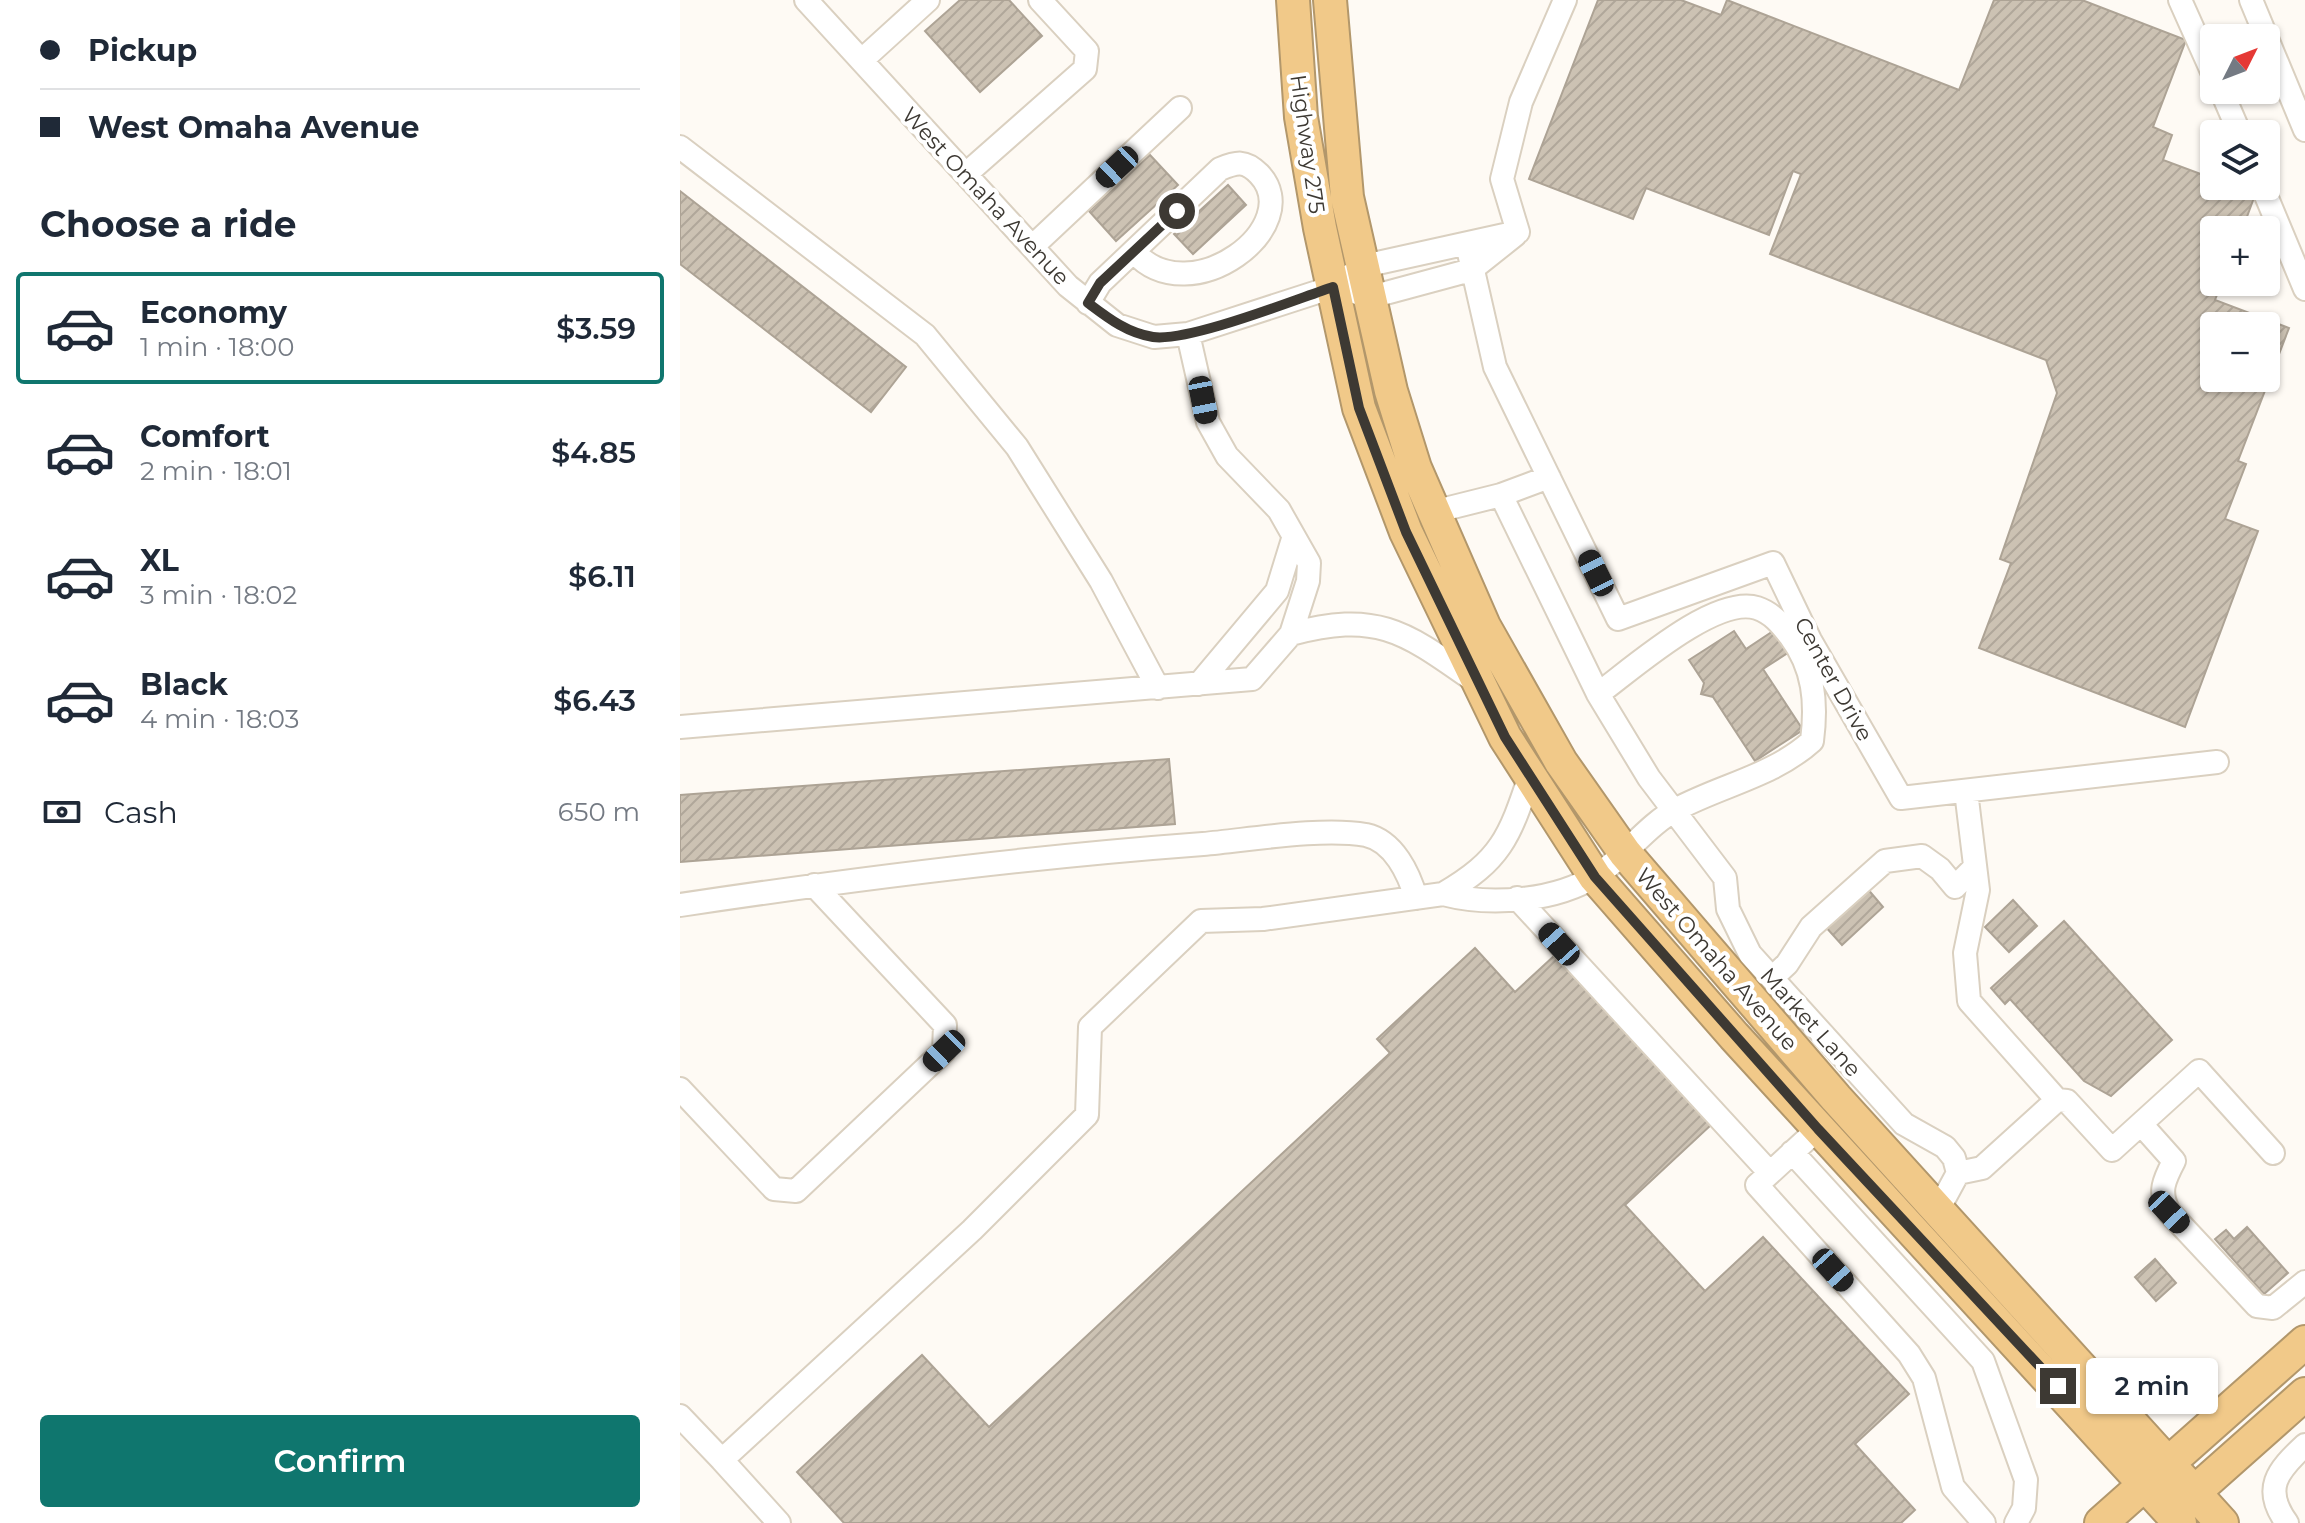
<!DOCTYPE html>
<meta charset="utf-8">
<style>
body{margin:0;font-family:Montserrat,sans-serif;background:#f2f2f3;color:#1f2937;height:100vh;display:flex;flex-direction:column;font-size:30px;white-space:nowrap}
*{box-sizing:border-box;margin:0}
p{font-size:26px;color:#747a83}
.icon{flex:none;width:44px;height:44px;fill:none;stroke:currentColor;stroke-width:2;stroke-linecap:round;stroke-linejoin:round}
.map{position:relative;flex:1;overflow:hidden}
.panel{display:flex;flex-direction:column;background:#fff;width:680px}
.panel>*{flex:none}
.hud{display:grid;align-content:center;height:176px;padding:0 40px;background:#fff}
.needle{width:52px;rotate:48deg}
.fabs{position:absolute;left:1520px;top:24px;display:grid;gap:16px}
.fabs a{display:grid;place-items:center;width:80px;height:80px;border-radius:8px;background:#fff;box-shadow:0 2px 6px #0004;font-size:40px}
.end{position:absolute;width:36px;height:36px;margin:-18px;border:10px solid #3d3933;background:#fff;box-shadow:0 0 0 4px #fff}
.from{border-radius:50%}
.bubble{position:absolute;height:56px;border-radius:8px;background:#fff;box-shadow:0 2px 6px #0004;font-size:26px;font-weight:600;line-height:56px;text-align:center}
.car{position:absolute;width:24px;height:48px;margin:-24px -12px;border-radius:10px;box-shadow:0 0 6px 2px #0007;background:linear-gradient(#222 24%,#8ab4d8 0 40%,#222 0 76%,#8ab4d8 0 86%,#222 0)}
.hud b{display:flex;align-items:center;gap:28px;height:76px;font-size:30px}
.hud b+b{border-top:2px solid #e0e1e3}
.hud i{width:20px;height:20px;background:#1f2937}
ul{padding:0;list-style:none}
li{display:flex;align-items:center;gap:24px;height:112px;margin:0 16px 12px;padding:0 24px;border:4px solid transparent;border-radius:8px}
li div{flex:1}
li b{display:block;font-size:30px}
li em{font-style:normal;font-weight:600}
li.active{border-color:#0f766e}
li>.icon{width:72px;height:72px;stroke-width:1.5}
h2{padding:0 40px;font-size:36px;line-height:96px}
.pay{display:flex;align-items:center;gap:20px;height:88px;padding:0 40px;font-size:30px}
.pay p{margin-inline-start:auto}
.action{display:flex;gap:16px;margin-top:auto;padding:16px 40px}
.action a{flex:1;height:92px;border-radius:8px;background:#0f766e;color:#fff;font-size:32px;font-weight:600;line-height:92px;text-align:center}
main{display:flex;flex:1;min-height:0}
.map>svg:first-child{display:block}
.building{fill:url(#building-hatch);stroke:#ada395;stroke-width:2;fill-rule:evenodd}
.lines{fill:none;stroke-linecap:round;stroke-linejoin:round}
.minor-casing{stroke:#dad0c0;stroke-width:26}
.highway-casing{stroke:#b2976b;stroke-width:36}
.minor{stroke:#fff;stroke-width:22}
.highway{stroke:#f1c989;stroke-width:32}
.route{stroke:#3d3933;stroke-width:10}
.labels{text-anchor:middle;stroke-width:8;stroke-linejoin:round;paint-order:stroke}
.street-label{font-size:22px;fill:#3d3933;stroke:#fff}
</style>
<main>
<section class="panel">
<div class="hud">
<b><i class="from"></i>Pickup</b>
<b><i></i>West Omaha Avenue</b>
</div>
<h2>Choose a ride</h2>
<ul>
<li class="active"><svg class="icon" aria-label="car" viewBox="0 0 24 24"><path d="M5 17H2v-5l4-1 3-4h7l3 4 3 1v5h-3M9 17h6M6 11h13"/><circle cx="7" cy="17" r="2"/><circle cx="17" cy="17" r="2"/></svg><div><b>Economy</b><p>1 min · 18:00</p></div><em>$3.59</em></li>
<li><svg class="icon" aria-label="car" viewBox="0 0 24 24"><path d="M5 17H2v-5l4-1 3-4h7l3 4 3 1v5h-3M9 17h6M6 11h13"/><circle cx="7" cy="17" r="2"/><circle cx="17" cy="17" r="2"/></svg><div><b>Comfort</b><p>2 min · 18:01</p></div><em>$4.85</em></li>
<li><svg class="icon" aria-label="car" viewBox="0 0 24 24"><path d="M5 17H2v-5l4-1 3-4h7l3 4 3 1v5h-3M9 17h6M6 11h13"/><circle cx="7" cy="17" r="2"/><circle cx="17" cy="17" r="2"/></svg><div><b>XL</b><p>3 min · 18:02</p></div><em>$6.11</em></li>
<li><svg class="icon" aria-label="car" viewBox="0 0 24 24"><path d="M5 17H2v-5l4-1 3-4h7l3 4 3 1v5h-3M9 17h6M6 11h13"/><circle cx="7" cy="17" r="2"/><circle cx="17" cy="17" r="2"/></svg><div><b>Black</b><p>4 min · 18:03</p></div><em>$6.43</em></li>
</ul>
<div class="pay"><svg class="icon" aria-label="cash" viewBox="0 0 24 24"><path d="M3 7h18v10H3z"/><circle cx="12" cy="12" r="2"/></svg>Cash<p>650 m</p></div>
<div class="action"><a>Confirm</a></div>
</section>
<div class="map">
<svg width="1625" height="1523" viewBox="0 0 1625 1523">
<defs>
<pattern id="building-hatch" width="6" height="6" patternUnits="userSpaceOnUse" patternTransform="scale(2)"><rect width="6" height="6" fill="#ccc2b3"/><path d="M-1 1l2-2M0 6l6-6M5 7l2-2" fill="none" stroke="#b0a79a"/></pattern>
</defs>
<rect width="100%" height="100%" fill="#fefaf4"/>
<path class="building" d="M280,0H329L362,36L300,92L245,31Z
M918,0H1001L1041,15L1047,0L1279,90L1314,0H1402L1506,40L1473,127L1492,135L1483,160L1534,179V186H1551L1575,195L1562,230H1534V282H1542L1535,300L1609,328L1558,461L1566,464L1545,519L1578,531L1505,727L1299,648L1331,563L1320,559L1377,393L1366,360L1090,254L1121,174L1113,171L1089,235L966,188L953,219L849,179ZM1534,326H1586V378H1534Z
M470,155L498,185L436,241L409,211Z
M548,185L566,205L513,254L494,234Z
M0,191L226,367L191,412L0,264Z
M1105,623L1120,645L1083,669L1123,730L1075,761L1033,697L1021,694L1024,683L1009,660L1054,631L1066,649Z
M489,759L495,824L0,862V795Z
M1186,887L1203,907L1162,945L1144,925Z
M1333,900L1357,926L1329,952L1305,927Z
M1384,921L1492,1040L1431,1096L1404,1081L1330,999L1325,1004L1311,988Z
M795,948L835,992L874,956L1031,1125L945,1205L1025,1291L1083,1237L1229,1394L1175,1444L1235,1510L1221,1523H164L117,1472L242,1355L309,1427L710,1053L697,1039Z
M1567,1227L1608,1273L1584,1294L1535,1239L1546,1230L1554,1239Z
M1475,1259L1496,1283L1476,1301L1455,1277Z"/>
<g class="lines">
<defs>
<path id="minor" d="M126,0L388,286L437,325L474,337L508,334L653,287L684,266L838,232
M1500,0L1534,76
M1571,0L1625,130
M182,60L248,0
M1541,90L1560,134
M0,147L245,335L337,447L421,581L478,688
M286,174L405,69L407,51L360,0
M1582,186L1625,289
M838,232L822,179L841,102L885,0
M787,244L815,367L938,619L1093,563L1130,640L1221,798L1537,762
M353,246L500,108
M677,293L691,297L791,270L835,235
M408,303L420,283L540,169C557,162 565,160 579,174C628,225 511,315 454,252
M821,495L918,694L969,778L1045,878L1048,909L1070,954L1224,1124L1265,1147L1274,1158L1278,1173L1265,1197L1254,1206
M753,512L821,495L869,477
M611,634C699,610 726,633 796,682
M519,684L597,591L613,539
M0,727L572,679L611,634L628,581L629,563L599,510L547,456L528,422L508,334
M763,894C821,860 829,838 850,776
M837,898L1090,1173
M0,905C173,879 348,857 523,844C569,840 641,827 686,835C714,841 729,874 736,898
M1092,978L1107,964L1131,927L1205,861L1242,856L1260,869L1275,887L1294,868
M0,1089L94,1189L116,1191L264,1051L265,1025L134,885
M1377,1100L1387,1101L1432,1150L1519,1071L1593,1153
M1461,1124L1494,1161C1484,1180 1478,1192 1489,1212L1577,1306L1593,1308L1625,1282
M1138,1129L1077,1185L1229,1354L1244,1378L1273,1487L1304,1523
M1112,1152L1303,1361L1346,1480L1344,1508L1336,1523
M1278,1173L1302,1168L1377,1100L1289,1001L1285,953L1298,890L1286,791
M0,1416L42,1460
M99,1523L42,1460L292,1230L407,1115L410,1027L521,921L583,919L763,894C809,906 875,902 917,875C945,857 967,825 997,809C1042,785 1093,776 1132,741C1137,702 1134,668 1110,636C1101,624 1092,613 1077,608C1035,595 952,669 918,694
M1607,1523C1582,1489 1597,1471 1625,1445"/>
<path id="highway" d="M613,0L621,117L640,228L679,408L726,532L825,737L915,877L1054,1036L1500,1523
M650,0L667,197L711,391L735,468L804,626L881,762L945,853L1156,1098L1542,1523
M1500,1505L1625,1394
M1421,1523L1625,1342"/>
</defs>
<use href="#minor" class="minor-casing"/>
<use href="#highway" class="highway-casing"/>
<use href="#minor" class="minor"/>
<use href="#highway" class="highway"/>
</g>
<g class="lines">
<path class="route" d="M497,211L420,283L408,303C428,318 447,333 473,337C509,342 614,300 653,287L679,408L726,532L825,737L915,877L1138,1129L1378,1386"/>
</g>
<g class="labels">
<g class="street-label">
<text transform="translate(628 144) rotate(82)" y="8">Highway 275</text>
<text transform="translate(306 196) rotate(47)" y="8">West Omaha Avenue</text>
<text transform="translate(1154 679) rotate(61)" y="8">Center Drive</text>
<text transform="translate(1037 959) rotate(49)" y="8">West Omaha Avenue</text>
<text transform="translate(1131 1022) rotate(48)" y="8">Market Lane</text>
</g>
</g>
</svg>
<div class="fabs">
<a><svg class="needle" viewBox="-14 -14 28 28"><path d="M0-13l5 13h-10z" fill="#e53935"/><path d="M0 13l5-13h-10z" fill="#747a83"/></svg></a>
<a><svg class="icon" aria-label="layers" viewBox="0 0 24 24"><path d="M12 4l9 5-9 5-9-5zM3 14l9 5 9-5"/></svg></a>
<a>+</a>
<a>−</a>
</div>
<i class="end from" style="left:497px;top:211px"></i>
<i class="end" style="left:1378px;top:1386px"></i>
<div class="bubble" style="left:1406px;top:1358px;width:132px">2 min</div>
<i class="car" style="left:437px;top:167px;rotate:227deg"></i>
<i class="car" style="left:523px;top:400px;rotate:169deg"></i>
<i class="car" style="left:916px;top:573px;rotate:334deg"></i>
<i class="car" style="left:879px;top:944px;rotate:318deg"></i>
<i class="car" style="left:264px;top:1051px;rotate:226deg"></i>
<i class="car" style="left:1489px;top:1212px;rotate:137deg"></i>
<i class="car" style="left:1153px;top:1270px;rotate:138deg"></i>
</div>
</main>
